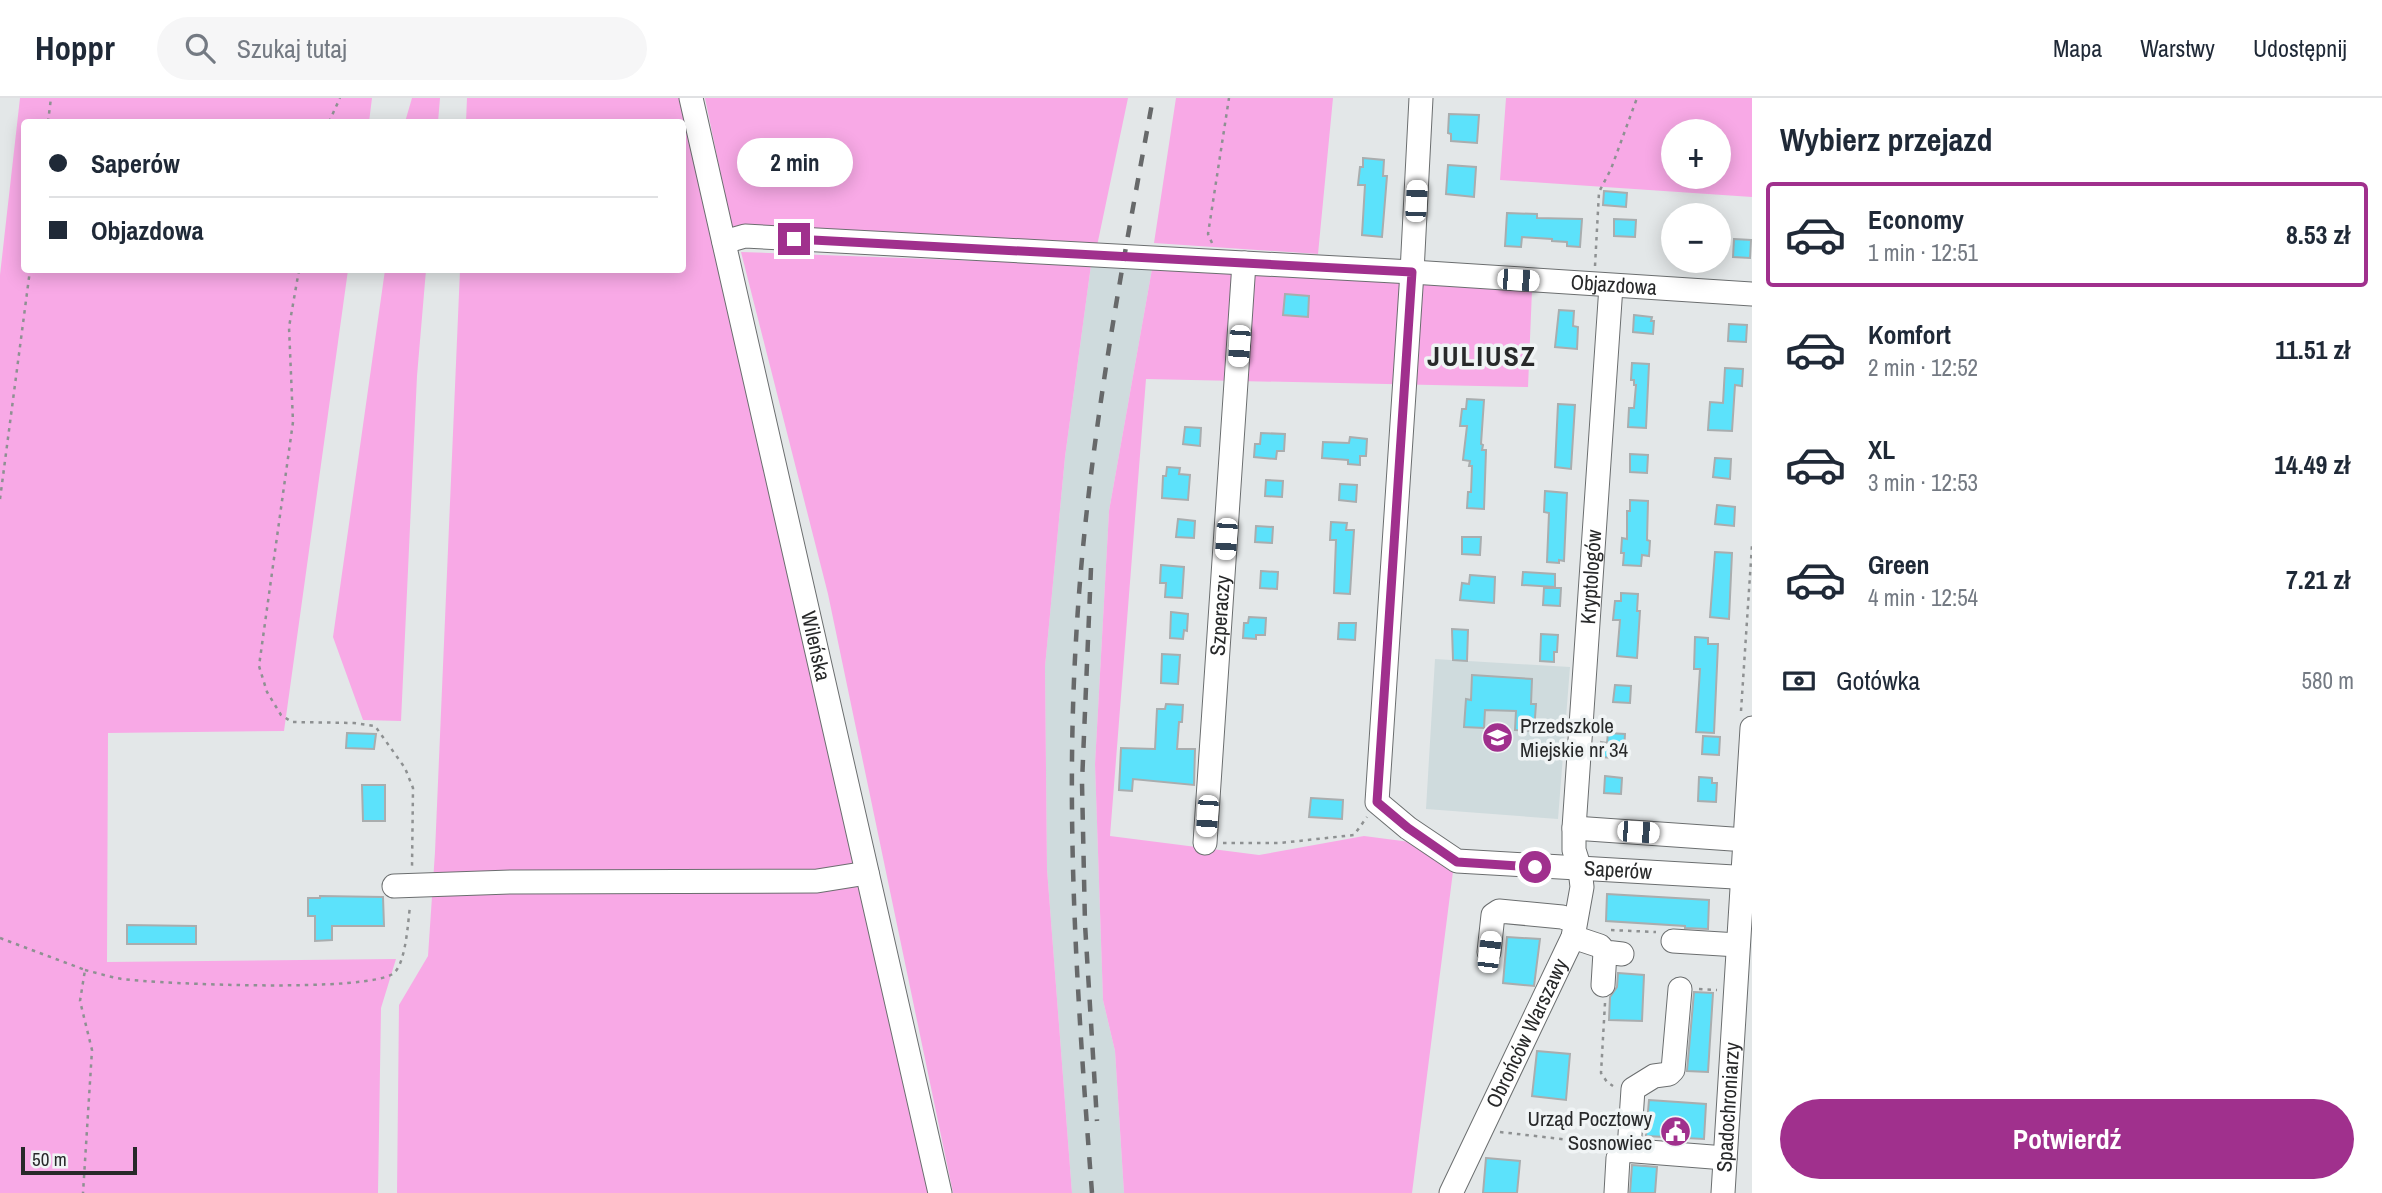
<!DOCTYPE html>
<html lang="pl">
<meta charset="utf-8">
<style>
body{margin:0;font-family:"Archivo Narrow",sans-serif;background:#f6f6f7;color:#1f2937;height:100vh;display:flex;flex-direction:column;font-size:26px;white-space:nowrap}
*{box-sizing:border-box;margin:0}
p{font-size:23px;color:#747a83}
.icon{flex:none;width:38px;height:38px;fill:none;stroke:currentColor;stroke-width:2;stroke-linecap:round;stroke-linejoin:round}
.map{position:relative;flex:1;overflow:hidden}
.sheet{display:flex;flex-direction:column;background:#fff;width:630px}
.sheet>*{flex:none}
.hud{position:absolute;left:21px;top:21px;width:665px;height:154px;border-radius:7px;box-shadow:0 4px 18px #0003;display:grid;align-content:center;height:154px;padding:0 28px;background:#fff}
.buttons{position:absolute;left:1661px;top:21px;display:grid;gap:14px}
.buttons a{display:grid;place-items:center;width:70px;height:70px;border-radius:50%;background:#fff;box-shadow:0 4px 18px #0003;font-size:35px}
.scale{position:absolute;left:21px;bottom:18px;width:116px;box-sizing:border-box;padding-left:7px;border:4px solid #28292a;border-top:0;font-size:19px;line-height:24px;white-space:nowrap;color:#28292a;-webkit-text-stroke:5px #f0f4f5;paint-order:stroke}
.end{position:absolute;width:32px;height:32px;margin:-16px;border:9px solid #a0308d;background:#fff;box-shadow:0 0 0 4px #fff}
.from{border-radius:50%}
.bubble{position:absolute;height:49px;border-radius:24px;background:#fff;box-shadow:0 4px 18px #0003;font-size:23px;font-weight:800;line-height:49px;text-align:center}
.car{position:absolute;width:21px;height:42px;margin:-21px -10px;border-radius:9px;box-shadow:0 0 5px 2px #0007;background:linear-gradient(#fff 24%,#345 0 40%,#fff 0 76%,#345 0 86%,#fff 0)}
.hud b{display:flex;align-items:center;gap:24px;height:66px;font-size:26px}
.hud b+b{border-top:2px solid #e0e1e3}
.hud i{width:18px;height:18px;background:#1f2937}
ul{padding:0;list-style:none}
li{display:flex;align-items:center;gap:21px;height:105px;margin:0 14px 10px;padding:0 14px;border:4px solid transparent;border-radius:7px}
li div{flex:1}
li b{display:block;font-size:26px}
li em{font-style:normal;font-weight:800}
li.current{border-color:#a0308d}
li>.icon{width:63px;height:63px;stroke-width:1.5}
h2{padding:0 28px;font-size:32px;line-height:84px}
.pay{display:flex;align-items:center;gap:18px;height:77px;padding:0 28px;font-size:26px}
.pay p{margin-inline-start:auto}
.primary-button{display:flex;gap:14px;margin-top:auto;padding:14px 28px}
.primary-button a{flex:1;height:80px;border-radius:42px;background:#a0308d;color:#fff;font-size:28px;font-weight:800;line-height:80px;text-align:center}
header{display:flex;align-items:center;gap:42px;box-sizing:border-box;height:98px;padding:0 35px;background:#fff;border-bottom:2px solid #e0e1e3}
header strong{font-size:33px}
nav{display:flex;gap:38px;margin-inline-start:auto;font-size:24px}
.search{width:490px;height:63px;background:#f6f6f7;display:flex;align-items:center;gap:18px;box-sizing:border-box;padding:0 24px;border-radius:38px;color:#747a83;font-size:26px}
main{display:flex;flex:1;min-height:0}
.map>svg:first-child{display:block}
.built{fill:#cfdbdd}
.green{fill:#f8a9e6;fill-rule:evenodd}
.building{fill:#5ce2fb;stroke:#a9adae;stroke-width:2}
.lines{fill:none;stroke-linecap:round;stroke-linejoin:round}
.minor-casing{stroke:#6b6e6f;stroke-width:25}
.path{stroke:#8e9192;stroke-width:2.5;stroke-dasharray:3.5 5;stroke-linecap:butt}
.minor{stroke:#fff;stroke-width:23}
.rail{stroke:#67696a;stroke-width:4.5;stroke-dasharray:12 12;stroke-linecap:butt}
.route{stroke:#a0308d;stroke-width:9}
.labels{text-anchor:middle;stroke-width:7;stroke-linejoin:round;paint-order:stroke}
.street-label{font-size:21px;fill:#28292a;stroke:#f0f4f5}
.poi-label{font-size:21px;fill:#28292a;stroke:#f0f4f5;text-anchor:start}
.district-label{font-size:28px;font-weight:bold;letter-spacing:2px;fill:#28292a;stroke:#f0f4f5}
</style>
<header>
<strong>Hoppr</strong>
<div class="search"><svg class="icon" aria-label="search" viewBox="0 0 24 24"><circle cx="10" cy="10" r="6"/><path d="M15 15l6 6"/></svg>Szukaj tutaj</div>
<nav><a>Mapa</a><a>Warstwy</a><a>Udostępnij</a></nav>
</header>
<main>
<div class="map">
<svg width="1752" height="1095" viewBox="0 0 1752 1095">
<rect width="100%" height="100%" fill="#e3e7e8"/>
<path class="built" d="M1091,167L1152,171L1109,413L1095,666L1103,902L1115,953L1124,1095H1072L1047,771L1045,569L1065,359Z
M1435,561L1570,569L1558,721L1426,711Z"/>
<path class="green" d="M20,0H372L369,24H24V172H348L284,633L108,635L107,864L396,861L381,910L378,1095H0V177Z
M412,0H440L438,24H405Z
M467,0H679L930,1095H397L399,907L428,858L435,754L460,172H682V24H466Z
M705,0H1128L1097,148L732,131Z
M1176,0H1333L1318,156L1154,145Z
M1506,0H1752V99L1500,82ZM1673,33H1718V79H1673Z
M741,154L1091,167L1065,359L1045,569L1047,771L1072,1095H953L828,496Z
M1152,171L1532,192L1528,289L1146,281L1110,738L1259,757L1364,738L1456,750L1412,1095H1124L1115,953L1103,902L1095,666L1109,413Z
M385,172H426L417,278L401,623L363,622L333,539Z"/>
<path class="building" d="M1449,16L1479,17L1477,45L1451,43V36L1448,35Z
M1363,60L1384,62L1383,78H1387L1382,139L1362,137L1365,87H1358L1360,69H1363Z
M1448,67L1476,69L1474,99L1446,96Z
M1604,93L1627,95L1626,109L1603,107Z
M1507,115L1537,116V120L1582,121L1580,149L1567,148V144L1552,143V141L1522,139L1521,149L1505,148Z
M1614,121L1636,122L1635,139L1614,138Z
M1734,141L1751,142L1750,160L1733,159Z
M1285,196L1309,198L1308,219L1283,217Z
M1559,212L1574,213L1573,228L1578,229L1577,251L1555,249Z
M1634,217L1652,219L1651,223H1654L1653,236L1633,234Z
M1729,226L1747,227L1746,244L1728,243Z
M1632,265L1649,266L1646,330L1628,329L1629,310H1634L1636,287H1634V282H1631Z
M1725,270L1743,271L1742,288L1735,287L1732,333L1708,332L1710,304L1723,305Z
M1467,301L1484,302L1481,346L1483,347L1482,352H1486L1484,411L1467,410L1468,394H1471L1472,368H1469L1470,363L1463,362L1467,328H1460L1462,311H1466Z
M1558,306L1575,307L1571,371L1555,369Z
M1185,329L1201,330L1200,348L1183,346Z
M1261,335L1285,336L1284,353H1277L1276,361L1254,359L1255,346H1260Z
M1350,339L1367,341L1366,358H1360V367L1348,366V362L1322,360L1323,344L1349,345Z
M1630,356L1648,357L1647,375L1630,374Z
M1715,360L1731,361L1730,381L1713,379Z
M1167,369L1180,370L1179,376L1190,377L1188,402L1162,400L1163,378H1166Z
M1266,382L1283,383L1282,399L1265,398Z
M1340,386L1357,387L1356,404L1339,402Z
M1545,393L1567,395L1564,463L1559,462V465L1547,464L1549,415L1544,414Z
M1630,402L1648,403L1647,442L1650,443L1649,458L1642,457L1641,468L1623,467L1624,455H1621L1622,440L1627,441V413H1630Z
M1717,407L1735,409L1734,428L1715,426Z
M1178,421L1195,423L1194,440L1176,439Z
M1331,424L1347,425L1346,432H1354L1350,496L1334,495L1336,442H1330Z
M1256,428L1273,429L1272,445L1255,444Z
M1462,439H1481L1480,457L1462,456Z
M1715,454L1732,455L1729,521L1710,519Z
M1161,467L1184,469L1182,500L1165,499L1166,485H1160Z
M1261,473L1278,474L1277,491L1260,490Z
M1523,474L1555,476V489L1522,487Z
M1470,477L1495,479L1494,505L1460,502L1462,485L1469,486Z
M1544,490H1561L1560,508L1543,507Z
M1621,495L1638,496L1637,513H1640L1637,560L1617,558L1620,522H1613L1615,503H1621Z
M1171,514L1188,516L1187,533L1184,532L1183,541L1170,540Z
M1249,519L1266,520L1265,537H1256V541L1243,540L1244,525H1248Z
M1339,525H1356L1355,542L1338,541Z
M1452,531L1468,532L1467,563L1453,562Z
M1541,536L1558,537L1557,554H1554V564L1540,563Z
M1695,539L1708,540V546H1718L1714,635L1696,634L1700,571H1694Z
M1162,556L1180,557L1178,586L1161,585Z
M1472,577L1532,581L1531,606H1536L1534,633L1515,632L1516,613L1485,612L1484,630L1464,629L1466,601L1471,602Z
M1615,587L1631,588L1630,605L1613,604Z
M1166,606L1183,607L1182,624H1179L1177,651H1195L1194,687L1133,681L1132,693L1119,692L1121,650L1155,651L1157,611H1165Z
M347,635L376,636L374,651L346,650Z
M1608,635L1625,636L1624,653L1613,652V660L1601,659V644L1607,645Z
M1703,638L1720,639L1719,657L1702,656Z
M1605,678L1622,680L1621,696L1604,695Z
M1699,679L1712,680V685H1717L1716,704L1698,703Z
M362,687H385V723H363Z
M1311,700L1343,702L1342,721L1309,719Z
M1607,796L1709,802L1708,831L1685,830V828L1606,823Z
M320,798L383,799L384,828H332V842L315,843V818H308V800H320Z
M127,827L196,828V846H127Z
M1507,839L1540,841L1534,888L1503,885Z
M1618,875L1644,877L1642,923L1609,922L1610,899L1617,889Z
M1694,894L1713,895L1708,974L1687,973Z
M1537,953L1570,956L1566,1002L1532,998Z
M1649,1002L1706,1006L1704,1041L1646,1038Z
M1486,1060L1520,1063L1517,1095H1483Z
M1632,1067L1657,1069L1655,1095H1630Z"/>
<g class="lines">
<defs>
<g id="minor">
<path id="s1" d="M691,0L940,1095"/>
<path id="s2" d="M1421,0L1412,174L1377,704L1408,730L1457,763L1752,780"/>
<path id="s3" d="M724,144L745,138L1412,174L1752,196"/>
<path d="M1574,730L1732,741"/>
<path id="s4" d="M1205,745L1244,165"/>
<path d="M394,788L511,784L817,783L867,775"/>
<path d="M1573,839L1600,848L1605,854L1622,856"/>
<path d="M1673,843L1738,847"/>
<path d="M1489,854L1493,817L1499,813L1562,819L1574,823"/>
<path d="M1603,887L1605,854"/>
<path d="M1629,1052L1633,991L1654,978L1669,976L1673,972L1680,891"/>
<path id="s5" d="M1451,1095L1573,839L1582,789L1580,771L1574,752V730L1611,188"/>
<path d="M1616,1095L1618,1060L1623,1052L1725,1060"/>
<path id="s6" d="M1723,1095L1752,630"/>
</g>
</defs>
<use href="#minor" class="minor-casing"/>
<path class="path" d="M48,24L51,0
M329,24L340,0
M1212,145L1208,136L1229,0
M1595,168L1599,94L1611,71L1637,0
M299,172L289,229L293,324L259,568L267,594L281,617L292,624L354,625L375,628L405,670L413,690L412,770
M0,401L30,172
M1741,613L1752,447
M1223,745H1280L1354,737L1367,719
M1611,832L1656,834
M0,840L85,872L80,903L92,952L83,1095
M85,872C97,875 110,879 122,881C161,886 369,895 394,875C406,864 408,824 410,808
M1699,891L1717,892
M1605,905L1601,975L1607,984L1613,988
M1500,1034L1605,1046"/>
<use href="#minor" class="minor"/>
<path class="rail" d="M1091,470L1082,685L1085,826L1097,1023
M1092,1095C1078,911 1065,727 1076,542C1086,359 1120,180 1153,0"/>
</g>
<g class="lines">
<path class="route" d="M794,141L1412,174L1377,704L1408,730L1457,764L1535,769"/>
</g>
<defs>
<symbol id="school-disc" viewBox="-11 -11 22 22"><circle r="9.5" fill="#a0308d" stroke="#f0f4f5"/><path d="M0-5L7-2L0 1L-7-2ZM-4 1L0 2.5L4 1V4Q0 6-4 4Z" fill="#fff"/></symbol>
<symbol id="civic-disc" viewBox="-11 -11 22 22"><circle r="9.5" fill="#a0308d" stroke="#f0f4f5"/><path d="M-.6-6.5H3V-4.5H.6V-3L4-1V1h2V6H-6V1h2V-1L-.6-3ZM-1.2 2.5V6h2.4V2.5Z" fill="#fff"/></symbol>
</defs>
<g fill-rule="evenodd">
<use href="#school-disc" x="1480" y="622" width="35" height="35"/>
<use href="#civic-disc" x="1658" y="1016" width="35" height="35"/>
</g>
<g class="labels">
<g class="street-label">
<text dy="7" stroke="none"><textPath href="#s3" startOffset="892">Objazdowa</textPath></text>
<text dy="7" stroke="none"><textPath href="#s5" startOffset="646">Kryptologów</textPath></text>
<text dy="7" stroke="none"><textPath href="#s4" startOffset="228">Szperaczy</textPath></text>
<text dy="7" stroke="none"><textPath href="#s1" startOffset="562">Wileńska</textPath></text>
<text dy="7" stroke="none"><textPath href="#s2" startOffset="966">Saperów</textPath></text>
<text dy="7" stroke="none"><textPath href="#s5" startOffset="177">Obrońców Warszawy</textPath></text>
<text dy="7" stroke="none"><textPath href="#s6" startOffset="86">Spadochroniarzy</textPath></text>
</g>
<g class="poi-label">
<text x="1520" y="635">Przedszkole<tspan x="1520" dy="24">Miejskie nr 34</tspan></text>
<text x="1652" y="1028" text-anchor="end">Urząd Pocztowy<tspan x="1652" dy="24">Sosnowiec</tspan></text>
</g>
<g class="district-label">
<text x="1482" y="268">JULIUSZ</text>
</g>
</g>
</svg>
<div class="buttons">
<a>+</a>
<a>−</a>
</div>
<div class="scale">50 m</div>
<i class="end from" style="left:1535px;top:769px"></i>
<i class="end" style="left:794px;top:141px"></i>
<div class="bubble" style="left:737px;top:40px;width:116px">2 min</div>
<i class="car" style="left:1416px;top:103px;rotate:3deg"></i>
<i class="car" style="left:1518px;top:182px;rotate:94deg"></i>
<i class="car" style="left:1239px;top:248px;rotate:184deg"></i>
<i class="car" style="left:1226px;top:441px;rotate:184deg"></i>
<i class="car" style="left:1207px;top:718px;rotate:184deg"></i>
<i class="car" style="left:1638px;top:734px;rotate:94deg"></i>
<i class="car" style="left:1489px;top:854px;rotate:7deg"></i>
<div class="hud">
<b><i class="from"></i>Saperów</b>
<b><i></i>Objazdowa</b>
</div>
</div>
<section class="sheet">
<h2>Wybierz przejazd</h2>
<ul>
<li class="current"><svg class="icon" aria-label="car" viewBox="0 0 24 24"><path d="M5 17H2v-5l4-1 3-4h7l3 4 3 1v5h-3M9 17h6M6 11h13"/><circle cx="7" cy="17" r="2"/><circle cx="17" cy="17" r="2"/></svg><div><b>Economy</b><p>1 min · 12:51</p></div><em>8.53 zł</em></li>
<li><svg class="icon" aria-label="car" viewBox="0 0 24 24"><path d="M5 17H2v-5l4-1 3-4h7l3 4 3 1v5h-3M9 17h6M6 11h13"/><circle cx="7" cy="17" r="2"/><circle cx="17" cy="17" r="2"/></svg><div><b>Komfort</b><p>2 min · 12:52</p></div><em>11.51 zł</em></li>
<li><svg class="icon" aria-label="car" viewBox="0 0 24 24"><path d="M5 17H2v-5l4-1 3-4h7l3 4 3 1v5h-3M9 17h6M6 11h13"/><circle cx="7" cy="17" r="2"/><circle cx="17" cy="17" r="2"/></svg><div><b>XL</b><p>3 min · 12:53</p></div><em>14.49 zł</em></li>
<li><svg class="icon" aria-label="car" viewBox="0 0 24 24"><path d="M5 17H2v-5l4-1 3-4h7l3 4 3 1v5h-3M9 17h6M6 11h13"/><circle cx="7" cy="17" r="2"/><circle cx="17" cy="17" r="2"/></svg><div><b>Green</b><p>4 min · 12:54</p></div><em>7.21 zł</em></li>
</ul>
<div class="pay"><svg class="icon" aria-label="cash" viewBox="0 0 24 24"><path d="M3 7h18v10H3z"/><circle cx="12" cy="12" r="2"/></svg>Gotówka<p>580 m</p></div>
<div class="primary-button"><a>Potwierdź</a></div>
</section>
</main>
